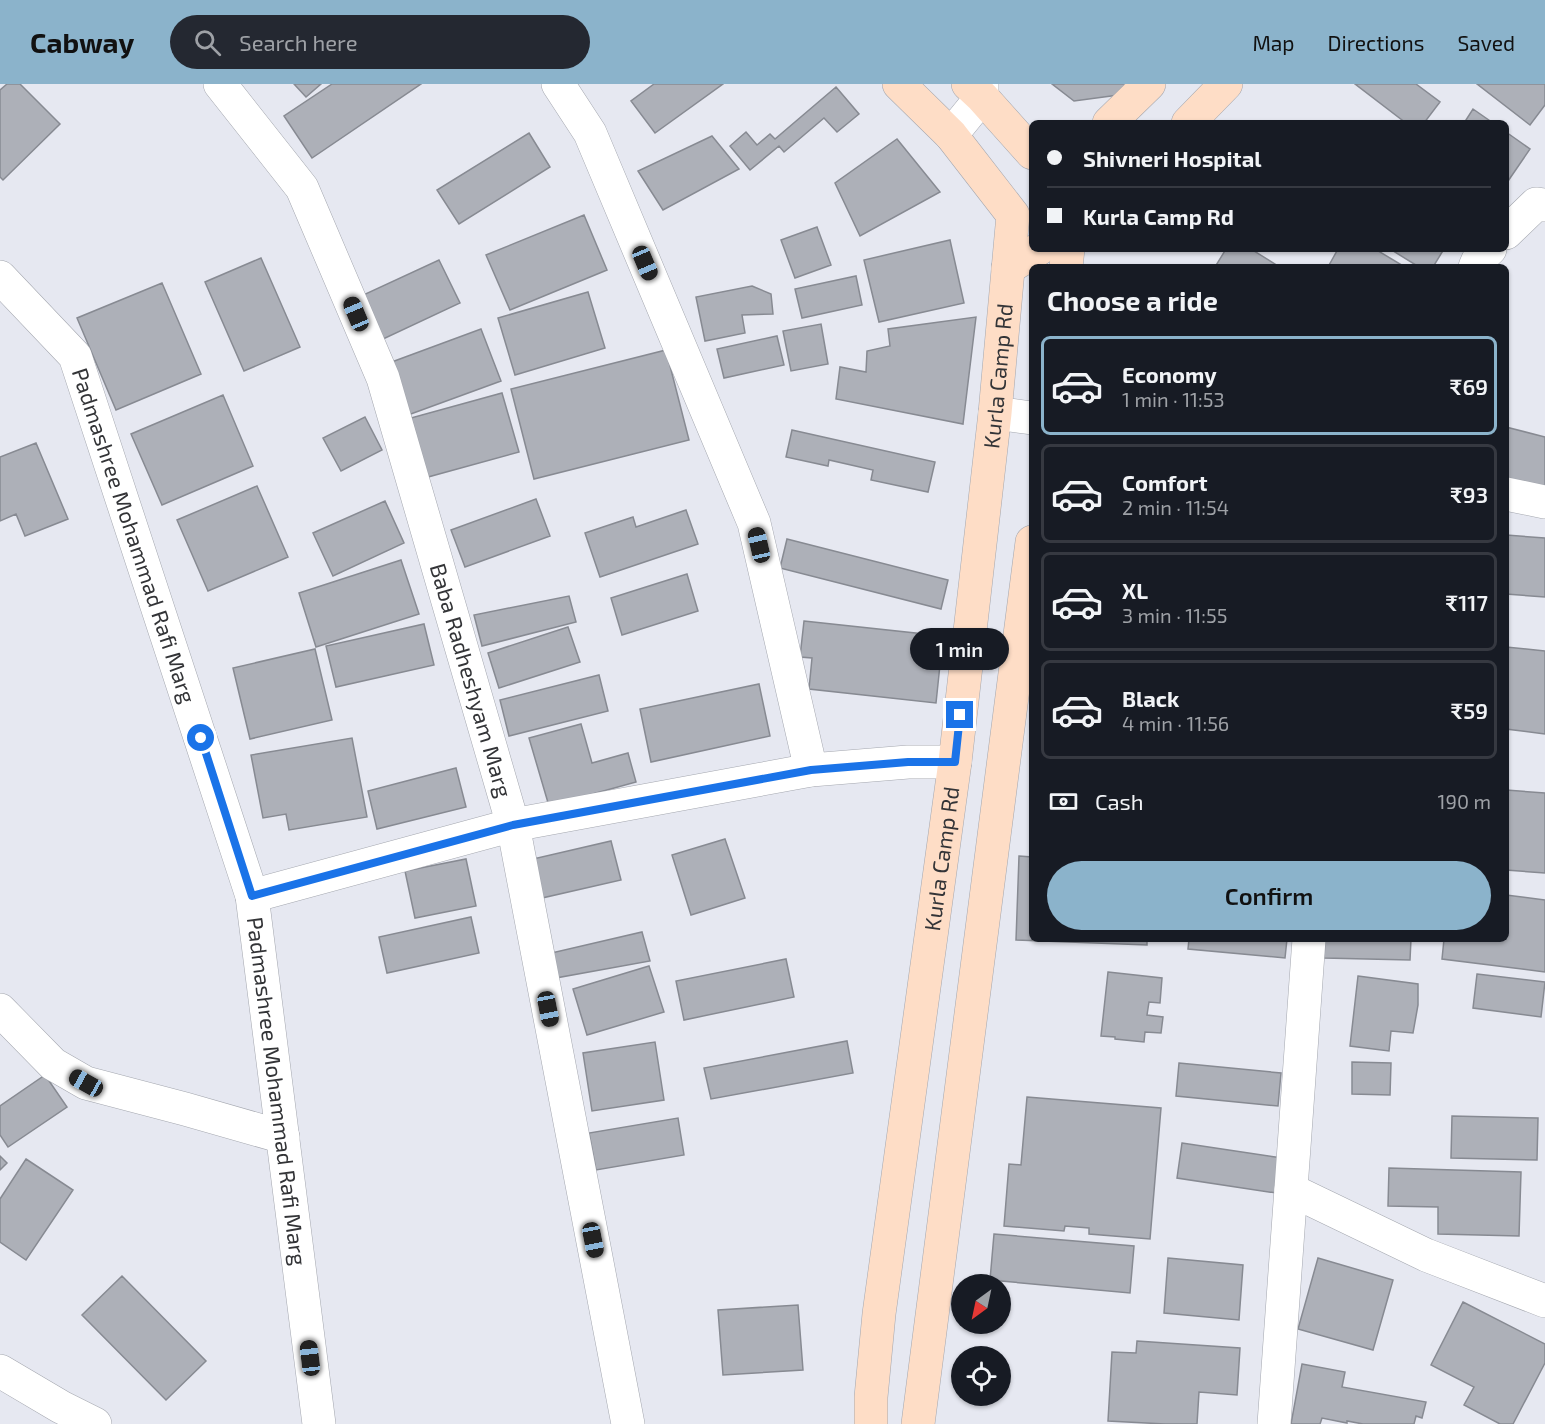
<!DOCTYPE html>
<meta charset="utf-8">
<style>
body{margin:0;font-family:"Exo 2",sans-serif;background:#242831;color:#f1f3f6;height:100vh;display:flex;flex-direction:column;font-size:22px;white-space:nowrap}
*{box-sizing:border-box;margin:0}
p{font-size:20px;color:#9ea1a6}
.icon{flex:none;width:33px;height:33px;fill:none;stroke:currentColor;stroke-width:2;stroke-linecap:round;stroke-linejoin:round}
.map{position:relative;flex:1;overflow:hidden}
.side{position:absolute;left:1029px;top:180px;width:480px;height:678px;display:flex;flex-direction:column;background:#171b24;border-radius:9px;box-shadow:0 2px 4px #0004}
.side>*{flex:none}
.guide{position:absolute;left:1029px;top:36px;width:480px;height:132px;border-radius:9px;box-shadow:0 2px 4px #0004;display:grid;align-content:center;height:132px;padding:0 18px;background:#171b24}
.needle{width:39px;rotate:213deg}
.fabs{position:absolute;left:951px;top:1190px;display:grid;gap:12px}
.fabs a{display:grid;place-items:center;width:60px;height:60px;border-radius:50%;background:#171b24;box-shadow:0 2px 4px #0004;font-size:30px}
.end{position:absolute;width:27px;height:27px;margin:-14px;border:8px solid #1a73e8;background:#fff;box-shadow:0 0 0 3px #fff}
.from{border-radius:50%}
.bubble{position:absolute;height:42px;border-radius:21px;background:#171b24;box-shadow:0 2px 4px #0004;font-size:20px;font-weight:600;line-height:42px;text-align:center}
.car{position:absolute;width:18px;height:36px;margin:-18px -9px;border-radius:8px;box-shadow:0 0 4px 2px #0007;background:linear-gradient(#222 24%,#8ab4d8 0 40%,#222 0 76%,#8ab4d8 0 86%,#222 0)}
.guide b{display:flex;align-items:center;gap:21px;height:57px;font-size:22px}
.guide b+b{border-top:2px solid #363941}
.guide i{width:15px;height:15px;background:#f1f3f6}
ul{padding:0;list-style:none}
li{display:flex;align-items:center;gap:18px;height:99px;margin:0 12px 9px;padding:0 6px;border:3px solid #363941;border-radius:9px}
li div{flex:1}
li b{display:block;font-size:22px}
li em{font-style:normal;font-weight:600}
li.current{border-color:#8bb3cb}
li>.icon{width:54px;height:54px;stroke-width:1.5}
h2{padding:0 18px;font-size:27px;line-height:72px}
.pay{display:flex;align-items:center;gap:15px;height:66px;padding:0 18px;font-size:22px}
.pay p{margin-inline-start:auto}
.button{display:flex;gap:12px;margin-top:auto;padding:12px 18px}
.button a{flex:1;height:69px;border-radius:36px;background:#8bb3cb;color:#111;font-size:24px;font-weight:600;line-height:69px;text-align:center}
header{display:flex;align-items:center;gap:36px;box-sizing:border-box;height:84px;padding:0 30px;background:#8bb3cb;color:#111}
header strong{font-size:28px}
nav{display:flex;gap:33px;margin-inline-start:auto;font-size:21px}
.search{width:420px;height:54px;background:#242831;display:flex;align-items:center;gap:15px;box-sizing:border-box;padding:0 21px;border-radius:33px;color:#9ea1a6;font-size:22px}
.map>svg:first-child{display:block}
.building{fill:#adb0b8;stroke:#878a92;stroke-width:1.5}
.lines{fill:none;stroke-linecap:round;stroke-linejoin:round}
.street-casing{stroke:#a4a7af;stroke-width:34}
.secondary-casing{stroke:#a4a7af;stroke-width:34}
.street{stroke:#fff;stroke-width:33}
.secondary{stroke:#feddc6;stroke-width:33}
.route{stroke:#1a73e8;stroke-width:8}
.labels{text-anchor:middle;stroke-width:6;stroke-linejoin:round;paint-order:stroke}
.street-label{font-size:22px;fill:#333437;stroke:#e6e8f1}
</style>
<header>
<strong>Cabway</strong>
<div class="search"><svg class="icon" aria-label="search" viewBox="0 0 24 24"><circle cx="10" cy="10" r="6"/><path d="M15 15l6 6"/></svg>Search here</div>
<nav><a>Map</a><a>Directions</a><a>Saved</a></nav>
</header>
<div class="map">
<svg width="1545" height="1340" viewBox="0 0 1545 1340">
<rect width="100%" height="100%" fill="#e6e8f1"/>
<path class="building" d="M7,0H20L60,40L3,96L0,93V6Z
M294,0H321L306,13Z
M332,0H421L312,74L284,32Z
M654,0H723L655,49L631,17Z
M1052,0H1133L1126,10L1074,17Z
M1355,0H1416L1440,18L1424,39H1406Z
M1477,0H1545V21L1530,41Z
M836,3L859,30L837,48L824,34L784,68L779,62L750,86L730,62L746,48L757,61L770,50L775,55Z
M1473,25L1493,39H1464Z
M1506,48L1530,65L1506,100Z
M529,49L550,83L459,140L437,106Z
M712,52L739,85L663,126L638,87Z
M897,55L940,108L860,152L835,99Z
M584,131L607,186L510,226L486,171Z
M817,143L831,181L795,194L781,156Z
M950,156L964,219L879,238L864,176Z
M1226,165H1251L1278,182L1215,183Z
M1338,165H1375L1405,183H1328Z
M1390,165H1444L1433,183H1419Z
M261,174L300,263L244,287L205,198Z
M439,176L460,219L381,256L361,212Z
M856,192L862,221L802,234L795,205Z
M162,199L201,290L116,326L77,234Z
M752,202L771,210L773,230L742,231L745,249L705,257L696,213Z
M588,208L605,264L515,291L498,234Z
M976,233L963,340L836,315L840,283L866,288L867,267L890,262L888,245Z
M821,240L828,280L791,287L783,247Z
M481,245L501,297L408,331L389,279Z
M777,252L784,281L724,294L717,265Z
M666,266L689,356L534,395L511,305Z
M502,309L519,368L428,393L411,334Z
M223,311L253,382L162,421L131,350Z
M365,333L382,366L341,387L323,354Z
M1506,343L1545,353V405L1506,395Z
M792,346L935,378L928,408L871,396L873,386L829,376L828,382L786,373Z
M36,359L68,435L25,452L16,430L0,437V373Z
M257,402L288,473L208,507L177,436Z
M536,415L550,452L465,483L451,446Z
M385,417L404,459L333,492L313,449Z
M686,426L698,460L600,493L585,449L633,433L636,443Z
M1506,451L1545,454V513L1506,510Z
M787,455L948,496L941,525L780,484Z
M401,476L419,530L316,563L299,509Z
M687,490L698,527L622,551L611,514Z
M569,512L576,538L482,562L474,531Z
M804,537L943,552L936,619L809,605L812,574L800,573Z
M424,540L434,581L336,603L326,562Z
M568,543L580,578L499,604L488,569Z
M1506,563L1545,567V650L1506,645Z
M315,565L332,636L250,655L233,584Z
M599,591L608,627L509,652L500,616Z
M759,600L770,652L651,678L640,625Z
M581,640L592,679L628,669L636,698L549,722L529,654Z
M352,654L367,733L289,746L286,730L263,734L251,671Z
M456,684L466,723L377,745L368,707Z
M1506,706L1545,709V789L1506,786Z
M725,755L745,814L691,831L672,771Z
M611,757L621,796L542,814L533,775Z
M1019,772L1032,773V855H1147V861L1016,856Z
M466,775L476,822L415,834L405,787Z
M1506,811L1545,816V888L1442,875L1444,855H1506Z
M471,833L479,869L387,889L379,853Z
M642,848L650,877L550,895L547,870Z
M1189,855H1287L1285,874L1188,865Z
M1325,855H1411L1410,876L1324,874Z
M786,875L794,913L684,936L676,897Z
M649,882L664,928L587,951L573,905Z
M1108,888L1162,894L1160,919L1149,918L1147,931L1163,933L1161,949L1145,948L1144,958L1115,955V953L1101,952Z
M1477,890L1545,898L1541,933L1473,924Z
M1358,892L1418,900V921L1413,949L1391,947L1389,967L1350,962Z
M847,957L853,989L711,1015L704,984Z
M655,958L664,1016L592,1027L583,969Z
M1352,978L1391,979L1390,1011L1352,1010Z
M1179,979L1281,989L1278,1022L1176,1012Z
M45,991L67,1023L8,1063L0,1051V1022Z
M1027,1013L1161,1024L1150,1155L1089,1150V1144L1065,1142L1064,1147L1004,1142L1009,1080L1021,1081Z
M1452,1032L1538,1034L1537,1076L1451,1074Z
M678,1034L684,1071L596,1086L589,1049Z
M1182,1059L1282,1074L1276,1109L1177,1094Z
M0,1072L7,1079L0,1086Z
M26,1075L73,1106L26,1176L0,1158V1115Z
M1389,1084L1521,1088L1519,1152L1438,1150V1123L1388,1122Z
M994,1150L1134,1162L1130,1209L990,1196Z
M1168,1174L1243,1181L1239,1236L1164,1229Z
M1318,1174L1393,1196L1373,1266L1298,1245Z
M122,1192L206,1277L166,1316L82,1231Z
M1463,1218L1545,1260V1279L1513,1340H1500L1464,1321L1474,1303L1431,1281Z
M798,1221L803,1286L723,1291L718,1226Z
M1137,1257L1240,1264L1237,1311L1199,1308L1197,1340H1165L1108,1337L1112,1268L1136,1269Z
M1302,1280L1345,1288L1342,1303L1426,1318L1422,1334L1416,1332L1414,1340H1363L1347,1337V1339L1322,1334L1320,1340H1291Z"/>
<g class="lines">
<defs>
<g id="street">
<path id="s1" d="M220,0L302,104L383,294L513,741L628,1340"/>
<path d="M558,0L590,49L754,439L811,686"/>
<path d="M951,51L982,13V0"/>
<path d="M1506,149L1536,120L1545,121"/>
<path d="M1475,183L1478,176L1490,165"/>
<path id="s2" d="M0,193L75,272L252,812L319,1340"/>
<path d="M995,329L1032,334"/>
<path d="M1506,410L1545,418"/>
<path d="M252,812L513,741L811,686L908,678H955"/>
<path d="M0,926L53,980L86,999L185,1025L283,1053"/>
<path d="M1291,1106L1426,1171L1545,1217"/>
<path d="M0,1287L61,1323L95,1340"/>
<path d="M1274,1340L1309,855"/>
</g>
<g id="secondary">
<path d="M968,0L982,13L1032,69"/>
<path d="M1109,39L1149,0"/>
<path d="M1188,39L1226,0"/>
<path d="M1066,183L1068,165"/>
<path d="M1008,184L1039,165"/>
<path id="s3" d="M871,1340V1313L879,1230L955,678L995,329L1013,131L951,51L899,0"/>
<path d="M918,1340L1032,458"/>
</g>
</defs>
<use href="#street" class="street-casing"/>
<use href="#secondary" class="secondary-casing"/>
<use href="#street" class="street"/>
<use href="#secondary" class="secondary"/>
</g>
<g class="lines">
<path class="route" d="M201,654L252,812L513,741L811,686L908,678H955L960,631"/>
</g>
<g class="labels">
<g class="street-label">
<text dy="8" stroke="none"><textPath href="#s3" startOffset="1056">Kurla Camp Rd</textPath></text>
<text dy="8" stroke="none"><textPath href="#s2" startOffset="298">Padmashree Mohammad Rafi Marg</textPath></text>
<text dy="8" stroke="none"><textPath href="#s1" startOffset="654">Baba Radheshyam Marg</textPath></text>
<text dy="8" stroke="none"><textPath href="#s3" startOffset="570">Kurla Camp Rd</textPath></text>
<text dy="8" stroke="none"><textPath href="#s2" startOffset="874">Padmashree Mohammad Rafi Marg</textPath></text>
</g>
</g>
</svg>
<div class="fabs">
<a><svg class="needle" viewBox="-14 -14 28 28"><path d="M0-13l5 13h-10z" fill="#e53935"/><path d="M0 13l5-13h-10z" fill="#9ea1a6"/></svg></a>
<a><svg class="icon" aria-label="locate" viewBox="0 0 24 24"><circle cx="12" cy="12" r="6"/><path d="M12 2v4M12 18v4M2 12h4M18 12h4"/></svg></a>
</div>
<i class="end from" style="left:201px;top:654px"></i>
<i class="end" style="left:960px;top:631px"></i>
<div class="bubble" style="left:910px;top:544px;width:99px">1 min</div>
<i class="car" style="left:645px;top:179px;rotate:157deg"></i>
<i class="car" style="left:356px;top:230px;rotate:337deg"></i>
<i class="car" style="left:759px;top:461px;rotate:347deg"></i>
<i class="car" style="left:548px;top:925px;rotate:169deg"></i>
<i class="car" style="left:86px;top:999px;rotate:299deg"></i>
<i class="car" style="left:593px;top:1156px;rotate:169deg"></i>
<i class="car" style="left:310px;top:1274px;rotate:353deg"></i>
<div class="guide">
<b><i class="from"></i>Shivneri Hospital</b>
<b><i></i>Kurla Camp Rd</b>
</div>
<section class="side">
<h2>Choose a ride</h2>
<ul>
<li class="current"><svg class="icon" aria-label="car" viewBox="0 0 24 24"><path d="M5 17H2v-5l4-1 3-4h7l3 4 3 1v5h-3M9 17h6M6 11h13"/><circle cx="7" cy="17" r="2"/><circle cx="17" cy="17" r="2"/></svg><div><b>Economy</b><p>1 min · 11:53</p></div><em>₹69</em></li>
<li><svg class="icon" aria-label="car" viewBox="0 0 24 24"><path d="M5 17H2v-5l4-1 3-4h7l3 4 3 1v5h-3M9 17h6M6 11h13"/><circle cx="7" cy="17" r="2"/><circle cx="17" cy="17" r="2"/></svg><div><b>Comfort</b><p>2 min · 11:54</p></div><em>₹93</em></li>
<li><svg class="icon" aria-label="car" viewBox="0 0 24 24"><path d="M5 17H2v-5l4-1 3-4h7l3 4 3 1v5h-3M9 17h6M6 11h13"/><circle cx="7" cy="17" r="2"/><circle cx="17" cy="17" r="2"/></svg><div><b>XL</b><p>3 min · 11:55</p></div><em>₹117</em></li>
<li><svg class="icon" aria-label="car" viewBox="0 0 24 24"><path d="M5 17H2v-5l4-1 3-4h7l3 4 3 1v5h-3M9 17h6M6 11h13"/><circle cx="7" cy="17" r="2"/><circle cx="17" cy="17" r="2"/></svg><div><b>Black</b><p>4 min · 11:56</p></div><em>₹59</em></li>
</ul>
<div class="pay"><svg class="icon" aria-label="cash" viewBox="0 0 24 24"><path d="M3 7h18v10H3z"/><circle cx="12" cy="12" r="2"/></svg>Cash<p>190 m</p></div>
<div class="button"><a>Confirm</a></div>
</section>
</div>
